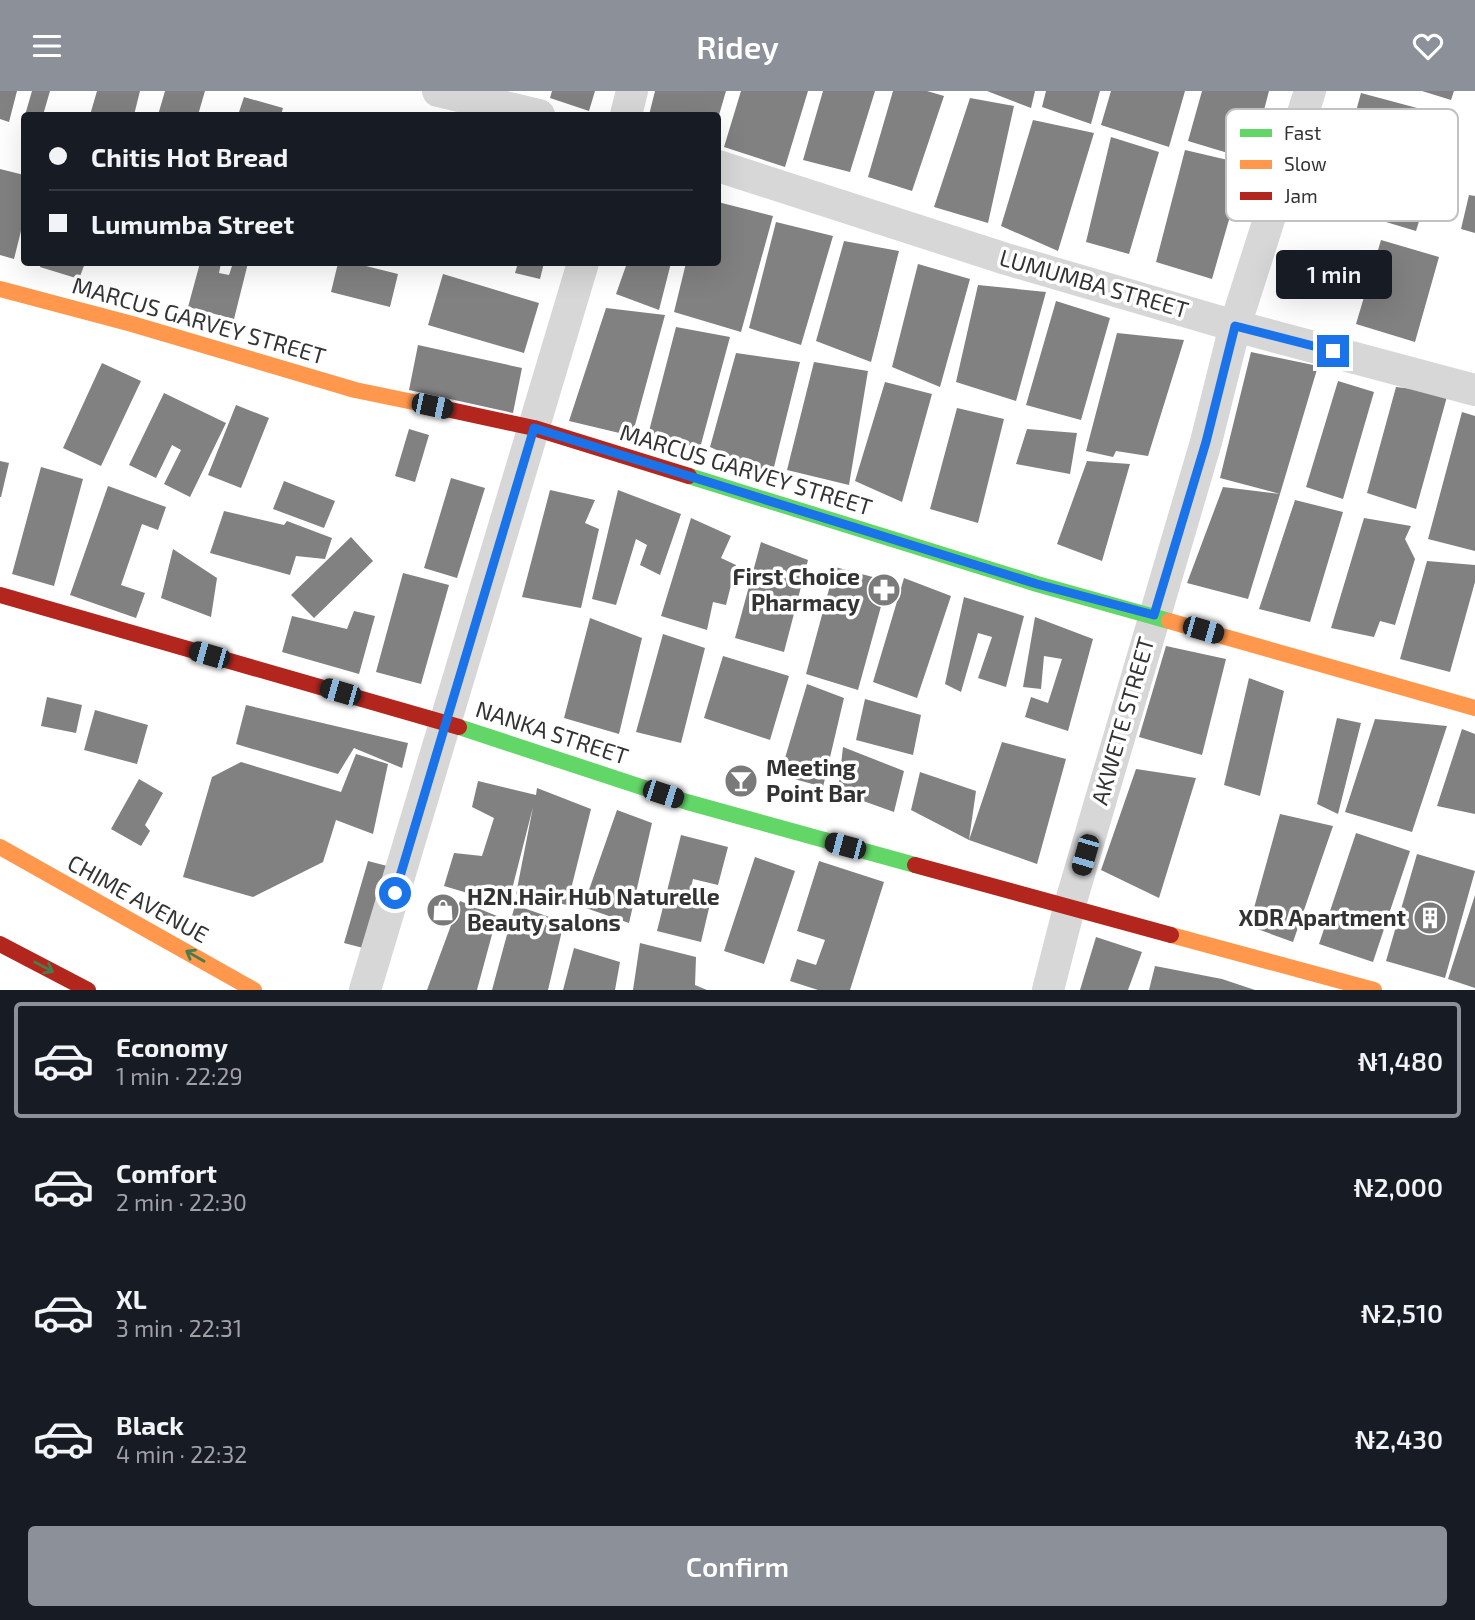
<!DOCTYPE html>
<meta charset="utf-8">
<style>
body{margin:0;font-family:"Exo 2",sans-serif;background:#242831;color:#f1f3f6;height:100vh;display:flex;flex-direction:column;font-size:26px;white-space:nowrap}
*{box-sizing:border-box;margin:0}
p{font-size:23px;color:#9ea1a6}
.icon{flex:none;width:38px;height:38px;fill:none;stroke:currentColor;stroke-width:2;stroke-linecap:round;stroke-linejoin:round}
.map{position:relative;height:899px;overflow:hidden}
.details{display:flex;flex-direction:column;background:#171b24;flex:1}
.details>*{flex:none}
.top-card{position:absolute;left:21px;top:21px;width:700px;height:154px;border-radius:7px;box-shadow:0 7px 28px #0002;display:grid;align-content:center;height:154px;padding:0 28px;background:#171b24}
.end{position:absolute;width:32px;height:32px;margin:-16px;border:9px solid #1a73e8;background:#fff;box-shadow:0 0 0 4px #fff}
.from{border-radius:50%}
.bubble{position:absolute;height:49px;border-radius:7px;background:#171b24;box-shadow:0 7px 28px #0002;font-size:23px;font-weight:600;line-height:49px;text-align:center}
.car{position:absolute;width:21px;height:42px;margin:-21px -10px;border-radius:9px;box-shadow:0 0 5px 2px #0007;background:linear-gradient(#222 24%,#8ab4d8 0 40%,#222 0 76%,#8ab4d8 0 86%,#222 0)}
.top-card b{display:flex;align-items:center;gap:24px;height:66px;font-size:26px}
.top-card b+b{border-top:2px solid #363941}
.top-card i{width:18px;height:18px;background:#f1f3f6}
ul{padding:12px 0 0;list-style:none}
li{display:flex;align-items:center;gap:21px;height:116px;margin:0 14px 10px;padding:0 14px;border:4px solid transparent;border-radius:7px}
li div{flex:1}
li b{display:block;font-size:26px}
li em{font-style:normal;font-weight:600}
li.selected{border-color:#8c9099}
li>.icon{width:63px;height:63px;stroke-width:1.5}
.primary-button{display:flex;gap:14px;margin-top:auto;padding:14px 28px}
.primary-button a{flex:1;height:80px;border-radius:7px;background:#8c9099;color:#fff;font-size:28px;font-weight:600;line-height:80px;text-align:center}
header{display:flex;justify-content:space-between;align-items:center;height:91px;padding:0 28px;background:#8c9099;color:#fff;font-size:32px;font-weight:600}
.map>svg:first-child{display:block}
.building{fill:#818181}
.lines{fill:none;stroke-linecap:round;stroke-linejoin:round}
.street{stroke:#d7d7d7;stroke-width:32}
.fast{stroke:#63d668;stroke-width:16}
.slow{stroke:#ff974d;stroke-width:16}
.jam{stroke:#b3261e;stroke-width:16}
.oneway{stroke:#497c4b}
.route{stroke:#1a73e8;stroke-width:9}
.labels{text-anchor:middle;stroke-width:7;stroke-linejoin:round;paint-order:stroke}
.street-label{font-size:23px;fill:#333;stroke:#fff}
.poi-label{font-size:23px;font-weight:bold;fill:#333;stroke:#fff;text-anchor:end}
.key{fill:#fff;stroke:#c2c2c2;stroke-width:2}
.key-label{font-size:19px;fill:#333}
</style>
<header><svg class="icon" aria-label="menu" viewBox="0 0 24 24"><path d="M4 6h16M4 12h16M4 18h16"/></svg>Ridey<svg class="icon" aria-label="heart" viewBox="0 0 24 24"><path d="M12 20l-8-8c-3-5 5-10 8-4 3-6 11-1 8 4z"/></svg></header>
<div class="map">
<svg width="1475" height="899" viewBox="0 0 1475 899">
<rect width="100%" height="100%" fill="#fff"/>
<path class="building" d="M0,0H17L9,31L0,28Z
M32,0H50L43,24H25Z
M97,0H140L134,24H90Z
M165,0H205L198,24H158Z
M552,0H595L589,20L550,7Z
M655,0H726L719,24H649Z
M741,0H808L785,76L724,56Z
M823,0H875L850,81L803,69Z
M893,0H927L944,5L912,100L868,86Z
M987,0H1035L1031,17Z
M1046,0H1100L1091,33L1042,16Z
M1111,0H1185L1169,56L1101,34Z
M1202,0H1269L1251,69L1188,50Z
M1422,0H1454L1451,9Z
M1361,2L1447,25L1434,72L1348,49Z
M244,6L283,17L281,24H238Z
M970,7L1014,15L988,132L934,116Z
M1033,29L1094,42L1058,160L1001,135Z
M1111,46L1159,61L1129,163L1086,151Z
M1185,59L1245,73L1212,188L1156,171Z
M1343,68L1430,95L1416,140L1329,114Z
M0,78L24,84V128L14,168L0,164Z
M1469,104L1475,105V142L1461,138Z
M718,111L773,125L741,241L674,221L686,172H718Z
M776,131L833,145L801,254L749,237Z
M1381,149L1439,166L1415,251L1356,233Z
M844,150L899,160L871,271L816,250Z
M41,172H85L79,188L40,176Z
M200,172H221L219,182L229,184L233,172H248L234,228L188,216Z
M338,172H354L398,183L390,216L331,201Z
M518,172H544L540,188L515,182Z
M627,172H671L659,219L616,203Z
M918,173L970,188L940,296L892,276Z
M443,183L539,212L524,262L428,234Z
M978,194L1046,201L1016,310L956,291Z
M1056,210L1110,227L1081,329L1026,314Z
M606,217L665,224L632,345L569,330Z
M676,236L730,246L700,357L648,344Z
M1117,242L1184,249L1148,365L1116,360L1113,366L1086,360Z
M418,254L522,277L513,322L409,299Z
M1251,261L1318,275L1280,403L1220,387Z
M736,262L800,271L772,384L710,356Z
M814,271L868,280L849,394L787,379Z
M102,272L141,290L101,375L63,357Z
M1338,290L1374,301L1343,408L1306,396Z
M885,291L932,303L902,411L855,390Z
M1396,296L1448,302L1416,418L1367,402Z
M164,302L226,332L190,406L164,393L181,359L172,354L156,387L129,374Z
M236,314L269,327L241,397L208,384Z
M957,317L1004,328L978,432L930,418Z
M1462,321L1475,325V460L1428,448Z
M409,338L429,344L415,391L395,385Z
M1027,338L1077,342L1070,383L1016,373Z
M0,370L9,372L1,406H0Z
M1087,370L1130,373L1102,470L1057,453Z
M41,376L83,388L54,495L12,483Z
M451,387L485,397L457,487L424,477Z
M284,390L335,410L324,437L273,418Z
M108,395L166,416L158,439L142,433L121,494L145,502L136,527L70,504Z
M1223,396L1280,403L1248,508L1187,492Z
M550,399L595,409L585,432L599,438L581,517L522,506Z
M618,399L681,423L660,484L640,474L647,454L636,448L616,514L592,508Z
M1295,409L1343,421L1310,531L1259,518Z
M224,420L284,434L287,430L332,447L325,468L296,465L290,484L210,462Z
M691,427L731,445L721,467L736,474L726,514L713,511L707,539L661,525Z
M1364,427L1411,435L1405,448L1415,468L1395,534L1380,530L1374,546L1331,537Z
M351,446L373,470L314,527L291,504Z
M761,451L808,469L784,561L735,547Z
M173,458L217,487L211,526L161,507Z
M1427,470L1475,474V491L1450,581L1400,568Z
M835,476L888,490L858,599L806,583Z
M403,482L449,494L421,593L376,581Z
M904,487L951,505L917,607L873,591Z
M964,506L1024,525L1006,596L978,587L992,546L978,542L961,601L945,593Z
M354,520L375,525L359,583L282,561L292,525L347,538Z
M1035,526L1093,548L1068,640L1025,626L1031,606L1048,612L1062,568L1044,565L1041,598L1023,596Z
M590,527L642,547L619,643L564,627Z
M663,543L705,557L681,652L636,641Z
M1166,555L1226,568L1202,664L1139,646Z
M723,565L789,585L770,649L704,627Z
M1249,587L1284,600L1260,705L1224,694Z
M807,593L844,607L823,696L780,684Z
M47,606L82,614L76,642L41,635Z
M865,608L921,624L913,664L856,649Z
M246,614L408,652L402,677L354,657L338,683L236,653Z
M95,619L148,634L137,673L84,659Z
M1337,627L1361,632L1338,723L1317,713Z
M1375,628L1447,635L1412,741L1345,721Z
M1462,638L1475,643V723L1437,715Z
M1002,651L1066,668L1037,773L969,749Z
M843,656L904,680L894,721L838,701Z
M356,663L388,673L373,743L336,729L323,771L253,806L183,786L212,686L241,671L341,701Z
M1136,678L1196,687L1159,807L1101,779Z
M920,681L976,700L969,749L911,719Z
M139,688L163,702L145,734L150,740L141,755L111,738Z
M478,690L536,704L537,697L591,718L567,814L516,803L533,716L508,814L444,795L454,762L482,765L494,727L472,716Z
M617,719L652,732L629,832L583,816Z
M1280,723L1333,735L1293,851L1249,835Z
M1356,742L1410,760L1373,871L1319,853Z
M681,744L728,756L718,794L693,788L688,808L710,813L701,851L657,840Z
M1417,763L1475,780L1445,887L1386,870Z
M755,766L795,780L764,873L724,860Z
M368,770L391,776L367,858L344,852Z
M819,770L884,791L850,899H818L790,890L797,868L816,874L825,849L797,840Z
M1475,804V897L1448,888Z
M460,810L497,825L477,899H427Z
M515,814L564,831L548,899H492Z
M1096,846L1142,861L1128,899H1080Z
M640,852L696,866L695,894L707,899H633Z
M574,857L620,871L615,899H563Z
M1155,875L1222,888L1255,899H1149Z"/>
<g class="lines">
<path class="street" d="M438,0L539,24
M626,24L632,0
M718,75L1006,168L1235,235L1475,299
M365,899L583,172
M1048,899L1069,817L1206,351L1235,235L1310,0"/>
<path class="fast" d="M689,385L1037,493L1169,530
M459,636L687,711L915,774"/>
<path class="slow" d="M0,198L132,233L355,299L423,313
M1169,530L1475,617
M0,756L254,899
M1171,844L1374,899"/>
<path class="jam" d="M423,313L534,337L689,385
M0,504L459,636
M915,774L1171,844
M0,853L88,899"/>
</g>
<defs><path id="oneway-shaft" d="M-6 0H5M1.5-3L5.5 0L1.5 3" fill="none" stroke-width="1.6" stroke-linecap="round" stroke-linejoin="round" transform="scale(1.75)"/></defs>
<g class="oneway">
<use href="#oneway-shaft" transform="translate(195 865) rotate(-150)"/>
<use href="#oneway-shaft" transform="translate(44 876) rotate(28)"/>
</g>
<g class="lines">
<path class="route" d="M395,802L534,337L1037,493L1154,524L1206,351L1235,235L1333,260"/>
</g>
<defs>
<symbol id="pharmacy-disc" viewBox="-11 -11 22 22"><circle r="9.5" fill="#7a7a7a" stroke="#fff"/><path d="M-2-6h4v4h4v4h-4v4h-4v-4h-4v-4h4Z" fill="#fff"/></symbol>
<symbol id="bar-disc" viewBox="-11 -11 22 22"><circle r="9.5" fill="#7a7a7a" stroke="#fff"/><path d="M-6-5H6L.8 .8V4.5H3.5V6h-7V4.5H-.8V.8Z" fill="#fff"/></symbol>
<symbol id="shop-disc" viewBox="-11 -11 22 22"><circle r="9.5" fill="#7a7a7a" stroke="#fff"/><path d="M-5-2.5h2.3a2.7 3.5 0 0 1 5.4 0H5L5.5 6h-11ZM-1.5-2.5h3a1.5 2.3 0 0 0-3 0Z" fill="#fff"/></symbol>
<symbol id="building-disc" viewBox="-11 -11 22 22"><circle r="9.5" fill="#7a7a7a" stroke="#fff"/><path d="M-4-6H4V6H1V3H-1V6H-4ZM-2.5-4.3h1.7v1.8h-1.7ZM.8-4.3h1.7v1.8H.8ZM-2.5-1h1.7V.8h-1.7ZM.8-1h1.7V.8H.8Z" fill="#fff"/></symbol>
</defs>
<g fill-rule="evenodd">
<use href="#pharmacy-disc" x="865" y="480" width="38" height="38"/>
<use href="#bar-disc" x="722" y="671" width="38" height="38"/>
<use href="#shop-disc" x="424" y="800" width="38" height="38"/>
<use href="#building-disc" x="1411" y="808" width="38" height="38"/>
</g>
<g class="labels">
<g class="street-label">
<text transform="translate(1094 193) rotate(16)" y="8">LUMUMBA STREET</text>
<text transform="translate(199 230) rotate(16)" y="8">MARCUS GARVEY STREET</text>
<text transform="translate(746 379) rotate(17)" y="8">MARCUS GARVEY STREET</text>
<text transform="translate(1123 630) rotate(-74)" y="8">AKWETE STREET</text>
<text transform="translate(552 642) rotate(18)" y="8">NANKA STREET</text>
<text transform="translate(138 808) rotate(29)" y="8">CHIME AVENUE</text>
</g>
<g class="poi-label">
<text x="860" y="494">First Choice<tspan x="860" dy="26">Pharmacy</tspan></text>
<text x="766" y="685" text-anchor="start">Meeting<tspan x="766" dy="26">Point Bar</tspan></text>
<text x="467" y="814" text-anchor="start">H2N.Hair Hub Naturelle<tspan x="467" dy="26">Beauty salons</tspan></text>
<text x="1406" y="835">XDR Apartment</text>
</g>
</g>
<rect x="1226" y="18" width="232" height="112" rx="10" class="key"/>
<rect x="1240" y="38" width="32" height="8" fill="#63d668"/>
<rect x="1240" y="69" width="32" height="9" fill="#ff974d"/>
<rect x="1240" y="101" width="32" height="8" fill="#b3261e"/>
<g class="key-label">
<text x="1284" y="49">Fast</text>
<text x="1284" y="80">Slow</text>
<text x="1284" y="112">Jam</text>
</g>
</svg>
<i class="end from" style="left:395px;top:802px"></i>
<i class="end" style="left:1333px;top:260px"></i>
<div class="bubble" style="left:1276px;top:159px;width:116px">1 min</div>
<i class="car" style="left:432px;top:315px;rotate:102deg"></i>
<i class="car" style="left:1203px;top:539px;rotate:106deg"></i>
<i class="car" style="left:209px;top:564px;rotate:286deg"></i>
<i class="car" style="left:340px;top:601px;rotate:286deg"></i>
<i class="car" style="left:663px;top:703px;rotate:108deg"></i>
<i class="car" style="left:845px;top:755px;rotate:285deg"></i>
<i class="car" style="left:1085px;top:764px;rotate:196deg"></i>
<div class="top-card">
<b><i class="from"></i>Chitis Hot Bread</b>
<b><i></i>Lumumba Street</b>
</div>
</div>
<section class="details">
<ul>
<li class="selected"><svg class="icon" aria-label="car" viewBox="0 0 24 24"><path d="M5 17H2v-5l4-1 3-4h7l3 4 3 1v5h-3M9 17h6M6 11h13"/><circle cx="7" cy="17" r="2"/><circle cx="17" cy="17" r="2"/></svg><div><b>Economy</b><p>1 min · 22:29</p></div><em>₦1,480</em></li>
<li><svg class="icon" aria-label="car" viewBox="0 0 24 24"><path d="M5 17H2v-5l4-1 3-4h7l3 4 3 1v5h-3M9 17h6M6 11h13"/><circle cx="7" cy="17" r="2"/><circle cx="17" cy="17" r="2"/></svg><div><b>Comfort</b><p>2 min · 22:30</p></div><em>₦2,000</em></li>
<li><svg class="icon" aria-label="car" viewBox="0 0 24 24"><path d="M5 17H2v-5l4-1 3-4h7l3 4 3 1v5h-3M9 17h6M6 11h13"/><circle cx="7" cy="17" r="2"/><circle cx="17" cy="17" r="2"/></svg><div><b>XL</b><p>3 min · 22:31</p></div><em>₦2,510</em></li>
<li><svg class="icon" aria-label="car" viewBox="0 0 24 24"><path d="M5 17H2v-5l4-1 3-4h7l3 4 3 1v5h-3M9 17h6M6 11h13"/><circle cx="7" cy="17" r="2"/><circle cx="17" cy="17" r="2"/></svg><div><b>Black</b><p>4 min · 22:32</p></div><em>₦2,430</em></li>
</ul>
<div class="primary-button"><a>Confirm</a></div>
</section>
